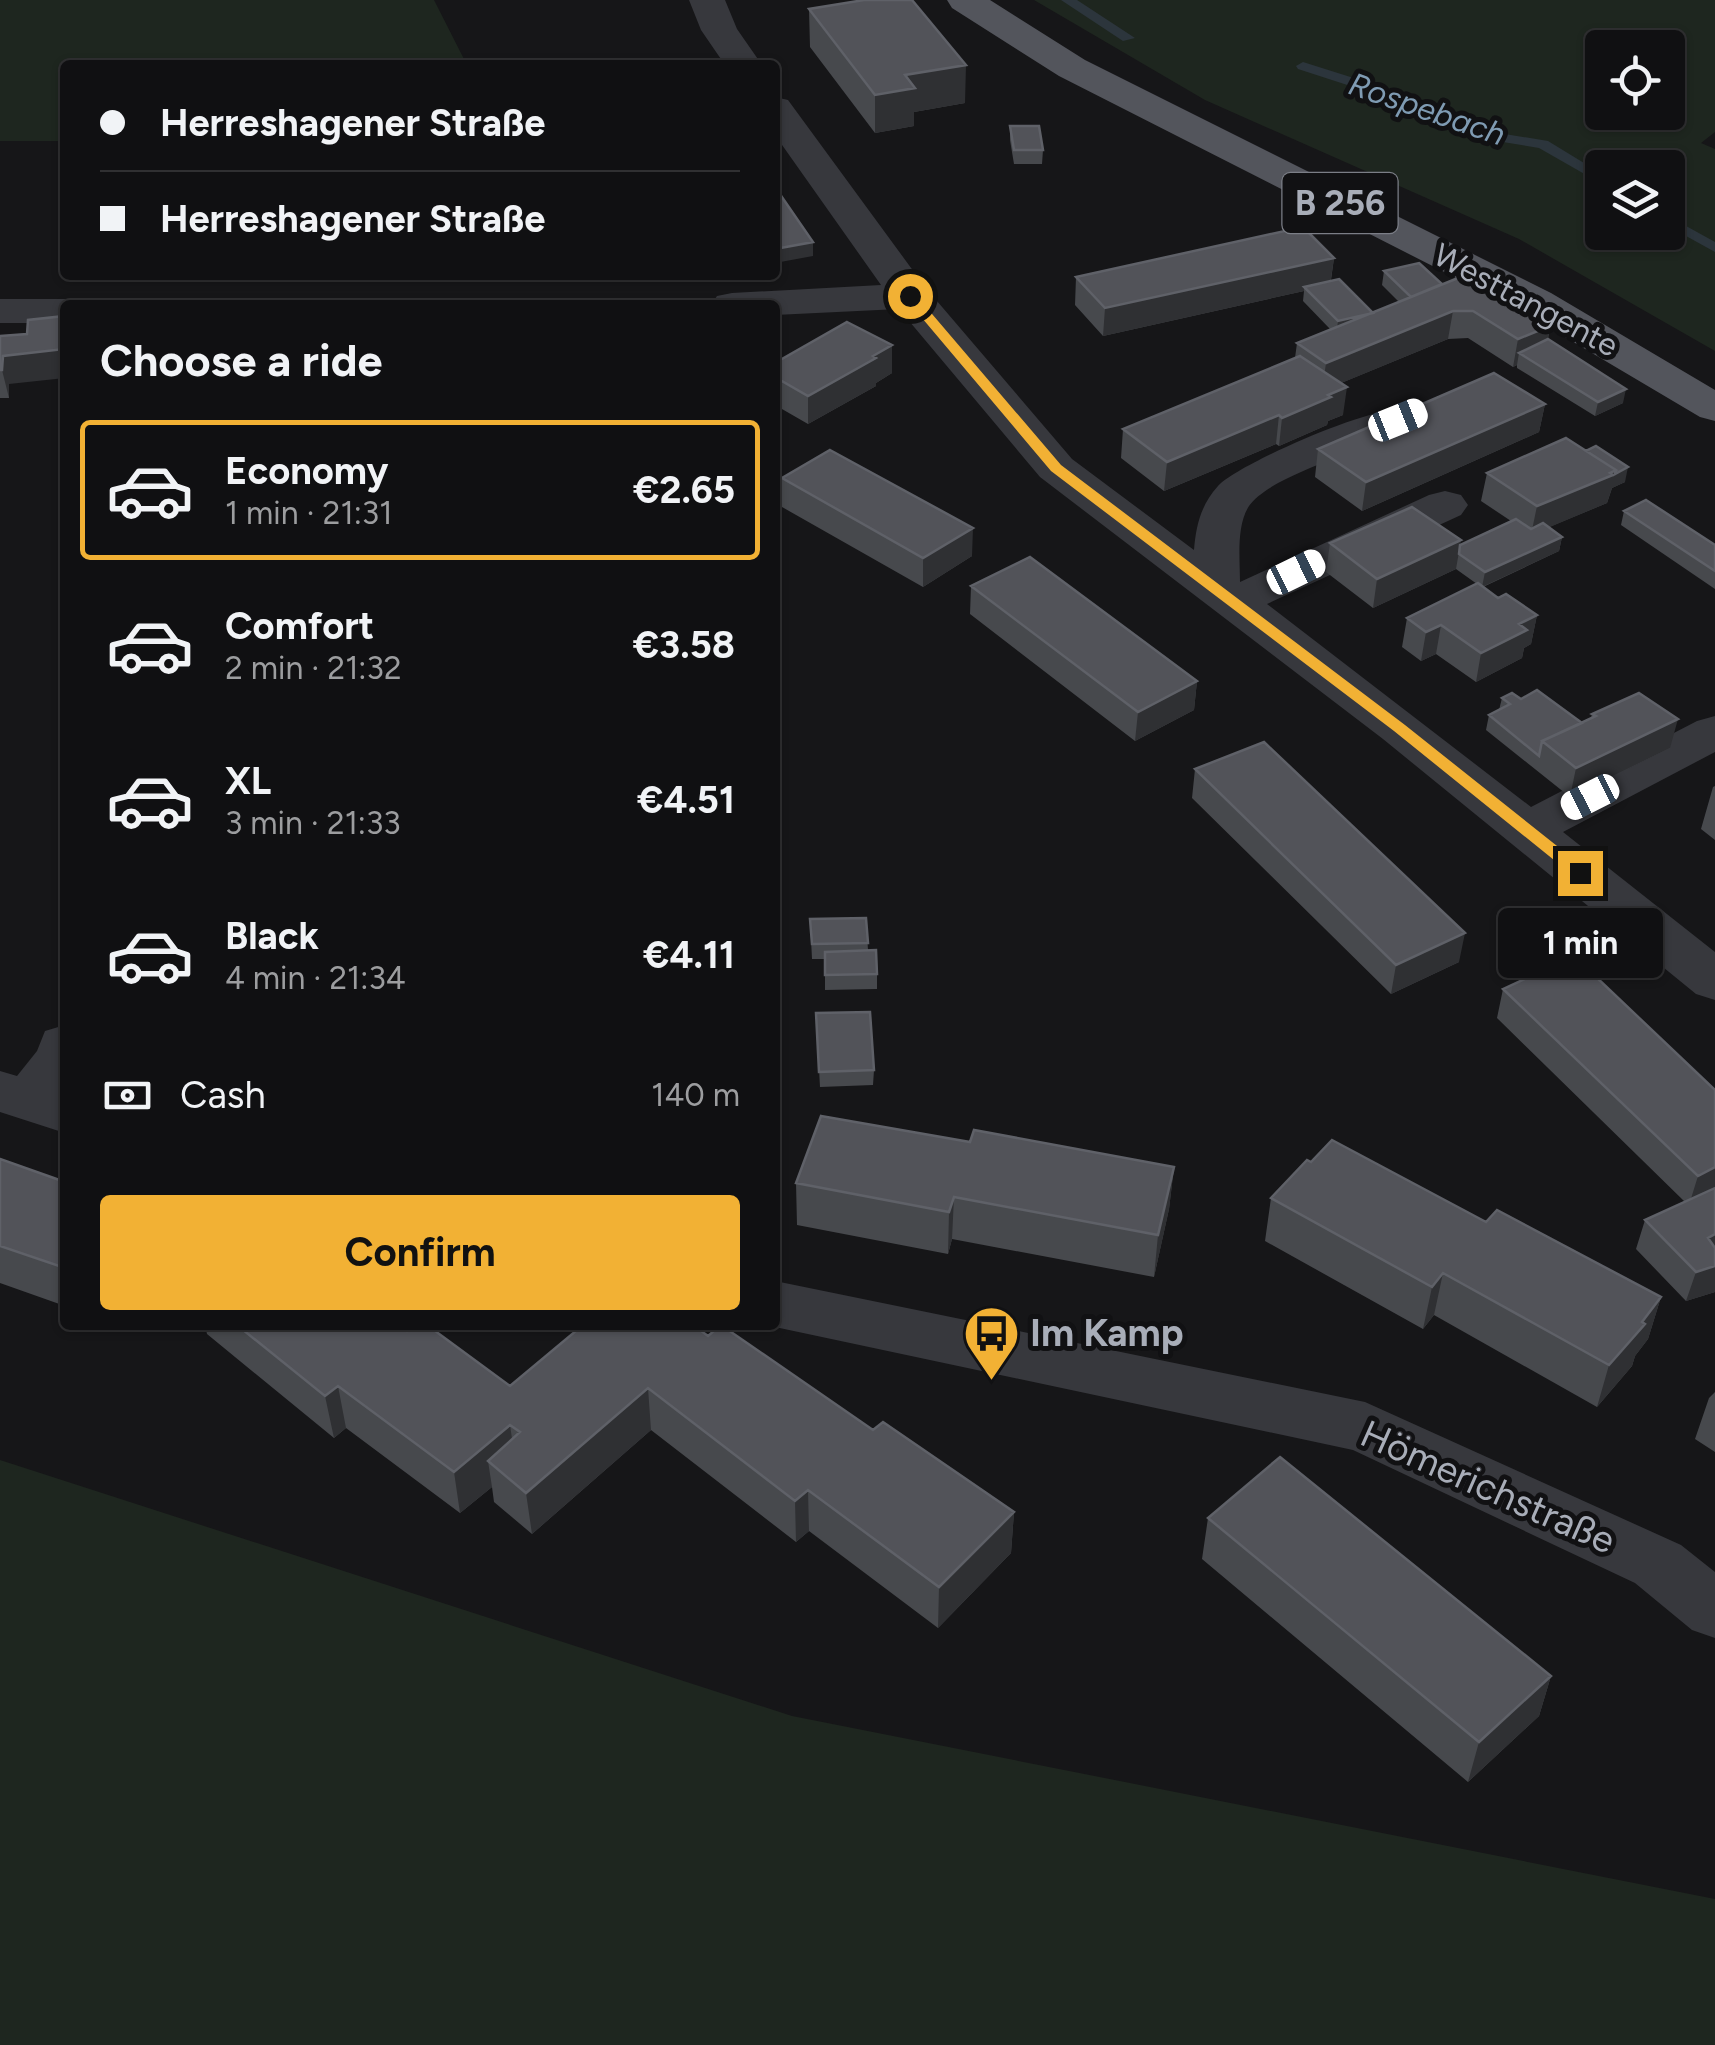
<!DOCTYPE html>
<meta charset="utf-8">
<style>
body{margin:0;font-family:Figtree,sans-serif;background:#19191b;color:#f1f3f6;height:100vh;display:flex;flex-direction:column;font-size:38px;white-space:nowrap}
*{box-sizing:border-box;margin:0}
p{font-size:32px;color:#9c9d9f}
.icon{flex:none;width:55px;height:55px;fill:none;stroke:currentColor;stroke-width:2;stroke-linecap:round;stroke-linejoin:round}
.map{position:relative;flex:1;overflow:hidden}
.panel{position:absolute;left:60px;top:300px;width:720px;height:1030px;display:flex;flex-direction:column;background:#101012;border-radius:10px;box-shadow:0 2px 8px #0004,0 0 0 2px #303032}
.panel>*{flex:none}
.banner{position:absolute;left:60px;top:60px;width:720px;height:220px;border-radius:10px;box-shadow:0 2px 8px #0004,0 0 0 2px #303032;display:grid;align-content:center;height:220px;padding:0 40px;background:#101012}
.controls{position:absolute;left:1585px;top:30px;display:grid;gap:20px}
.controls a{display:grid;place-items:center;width:100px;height:100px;border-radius:10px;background:#101012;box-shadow:0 2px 8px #0004,0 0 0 2px #303032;font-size:50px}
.end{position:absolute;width:45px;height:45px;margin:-22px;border:12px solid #f2b134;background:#111;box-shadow:0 0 0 5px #111}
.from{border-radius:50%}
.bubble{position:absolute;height:70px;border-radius:10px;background:#101012;box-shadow:0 2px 8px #0004,0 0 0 2px #303032;font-size:32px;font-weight:700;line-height:70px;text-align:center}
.car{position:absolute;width:30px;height:60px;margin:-30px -15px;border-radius:12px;box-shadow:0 0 8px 2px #0007;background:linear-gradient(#fff 24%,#345 0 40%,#fff 0 76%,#345 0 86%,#fff 0)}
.banner b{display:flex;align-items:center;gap:35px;height:95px;font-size:38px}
.banner b+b{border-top:2px solid #303032}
.banner i{width:25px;height:25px;background:#f1f3f6}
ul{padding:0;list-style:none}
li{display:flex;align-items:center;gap:30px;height:140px;margin:0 20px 15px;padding:0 20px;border:5px solid transparent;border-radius:10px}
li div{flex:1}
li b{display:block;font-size:38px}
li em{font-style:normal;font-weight:700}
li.on{border-color:#f2b134}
li>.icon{width:90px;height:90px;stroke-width:1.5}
h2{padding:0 40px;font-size:45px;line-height:120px}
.pay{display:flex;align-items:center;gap:25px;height:110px;padding:0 40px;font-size:38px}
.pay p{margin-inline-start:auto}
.button{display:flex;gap:20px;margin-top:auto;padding:20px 40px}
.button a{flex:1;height:115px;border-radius:10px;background:#f2b134;color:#111;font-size:40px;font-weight:700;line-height:115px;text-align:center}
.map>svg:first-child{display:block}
.green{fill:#1e261f;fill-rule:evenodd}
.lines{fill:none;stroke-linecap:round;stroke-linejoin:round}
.stream{fill:#2c353c;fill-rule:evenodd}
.minor{fill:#37383d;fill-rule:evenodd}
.major{fill:#53555c;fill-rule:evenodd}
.wall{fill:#47494d}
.shaded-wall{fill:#2f3033}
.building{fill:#525359;stroke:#5f6168;stroke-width:2.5}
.route{fill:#f2b134}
.labels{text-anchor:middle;stroke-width:10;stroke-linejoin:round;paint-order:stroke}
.far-water-label{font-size:32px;font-style:italic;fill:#7f9bb3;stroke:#111113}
.far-street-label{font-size:32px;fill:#a8adb8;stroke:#111113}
.shield{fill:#111113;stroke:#7b7e86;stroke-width:2.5}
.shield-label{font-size:35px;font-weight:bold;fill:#a8adb8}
.poi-label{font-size:38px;font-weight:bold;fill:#a8adb8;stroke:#111113;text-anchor:start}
.street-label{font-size:38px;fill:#a8adb8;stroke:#111113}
</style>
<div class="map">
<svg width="1715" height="2045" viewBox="0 0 1715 2045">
<rect width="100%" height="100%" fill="#161618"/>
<path class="green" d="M0,0H434L467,65H65V141H0Z
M1034,0H1715V132L1701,143L1715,149V351L1519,239L1205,100ZM1602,48H1668V112H1602ZM1602,168H1668V232H1602Z
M0,1460L792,1716L1715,1899V2045H0Z"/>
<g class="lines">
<path class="stream" d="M1061,0H1077L1135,38L1123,41Z
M1303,62L1382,87L1480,130L1548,141L1602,174V184L1539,148L1472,137L1372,93L1298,69L1296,66Z
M1668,216L1715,242V252L1668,226Z"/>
<path class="minor" d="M689,0H725L737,29L762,65H725L701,30Z
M775,97L788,100L925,287L1072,459L1194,550C1196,525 1201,505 1218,486C1237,465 1359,412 1387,412C1393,412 1397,414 1402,416L1409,425L1402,434C1367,448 1269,476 1249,506C1236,526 1240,559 1240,582L1429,495L1445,491L1461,495L1468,505L1461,515L1267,604L1531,807L1697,721L1715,716V752L1563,832L1715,952V1000L1696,994L1383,739L1040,477L899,309L775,315V305H711L717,296L732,293L881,285L775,135Z
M0,299H65L82,305H65V323H0Z
M65,1025V1133L0,1112V1071L17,1076L37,1051L45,1031Z
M775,1281L1365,1402L1681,1545L1715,1572V1638L1692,1630L1635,1583L1353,1450L775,1327L768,1325H775Z"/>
<path class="major" d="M947,0H990L1085,60L1551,293L1715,390V421L1700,417L1521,311L1059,76L952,8Z"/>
</g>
<path class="wall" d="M809,9L965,103L914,112V126L875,133L810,47Z
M1010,126L1043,150L1042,164H1014L1010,140Z
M1334,258L1331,280L1372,312L1399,302L1382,285L1384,271L1442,284L1550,326L1548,339L1623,403L1595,416L1517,368V365L1513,367L1468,338L1448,339L1341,383L1343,415L1328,421L1327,425L1279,446L1276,444L1164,491L1121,458L1123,429L1295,358L1297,343L1330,329L1303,301L1304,291L1103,336L1075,305L1076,277Z
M27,334L9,384V398H0V336Z
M892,345V373L876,383V386L808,424L775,405V363Z
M1545,404L1539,432L1362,511L1315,477L1318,449Z
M1487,473L1625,482L1612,488L1607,503L1549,527L1562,537L1559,551L1483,587L1498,598L1537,615L1531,644L1524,648L1522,658L1476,682L1436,654L1421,661L1402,647L1407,618L1477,584L1456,569L1373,608L1326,572L1330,543L1460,545L1511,521L1481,501Z
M782,478L972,556L923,587L782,507Z
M1624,511L1715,545V589L1621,525Z
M971,586L1197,681L1194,710L1135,741L970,614Z
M1502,698L1521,699L1582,723L1591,718L1592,714L1670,748L1570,797L1486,730L1489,715L1499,710Z
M1195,769L1459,962L1391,994L1192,798Z
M1715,786V840L1701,829L1713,787Z
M866,918L868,950L877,974V989L825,990V959H812L810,919Z
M1503,989L1715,1090V1292L1686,1301L1636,1249L1645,1220L1685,1202L1497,1018Z
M816,1013L874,1070L873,1085L820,1087Z
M970,1142L1174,1167L1169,1209L1154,1277L952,1239L948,1254L797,1225L796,1183Z
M0,1159L65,1182V1306L0,1283Z
M1271,1198L1486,1222L1661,1297L1648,1339L1635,1356L1632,1366L1597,1407L1434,1315L1423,1329L1265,1241Z
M205,1325H399L407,1331L510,1386L708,1336L1014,1512L1011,1553L938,1628L809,1531L796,1542L651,1430L532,1534L494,1502L492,1487L460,1513L346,1428L334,1438L207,1334Z
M1715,1392V1452L1695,1439L1709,1398Z
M1208,1518L1551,1676L1539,1716L1468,1782L1202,1559Z"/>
<path class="shaded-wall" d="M966,65L965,103L914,112V126L875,133V95L905,75Z
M813,242V256L775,263V249Z
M1334,258L1330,285L1304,287V291L1103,336L1105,308Z
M1453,311L1448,339L1322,391L1326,363Z
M1373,313L1336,335L1338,321Z
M1550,326L1545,354L1519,353L1517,365L1513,367L1518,339Z
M892,345V373L876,383V386L808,424V396Z
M65,349V378L9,384V398L2,370L3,356Z
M1347,387L1343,415L1328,421L1327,425L1279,446L1282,418Z
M1626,389L1623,403L1595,416L1598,402Z
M1545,404L1539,432L1362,511L1366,482Z
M1279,415L1276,444L1164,491L1167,462Z
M1628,467L1625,482L1612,488L1607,503L1531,535L1537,506L1616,470Z
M973,528L972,556L923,587V558Z
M1562,537L1559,551L1482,587L1485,572Z
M1461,540L1456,569L1373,608L1377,579Z
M1537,615L1531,644L1524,648L1522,658L1476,682L1481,653L1519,624Z
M1441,625L1436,654L1421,661L1426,632Z
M1197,681L1194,710L1135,741L1138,712Z
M1678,719L1670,748L1570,797L1576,768Z
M1465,933L1459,962L1391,994L1396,965Z
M1174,1167L1169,1209L1154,1277L1158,1235Z
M1715,1167V1192L1689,1205L1698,1176Z
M954,1197L952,1239L948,1254L949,1212Z
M1715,1234V1256L1708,1238Z
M1715,1266V1292L1686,1301L1696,1272Z
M1443,1273L1434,1315L1423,1329L1432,1287Z
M1661,1297L1648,1339L1635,1356L1632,1366L1597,1407L1609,1365Z
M338,1386L346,1428L334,1438L325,1396Z
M648,1388L651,1430L532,1534L526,1493Z
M510,1425L516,1466L488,1461L492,1487L460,1513L454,1472Z
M808,1490L809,1531L796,1542L795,1501Z
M1014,1512L1011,1553L938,1628L939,1587Z
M1551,1676L1539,1716L1468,1782L1479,1742Z"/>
<path class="building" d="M864,0H912L966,65L905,75L915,88L875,95L809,9Z
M1010,126H1039L1043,150H1014Z
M775,187L813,242L775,249Z
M1303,227L1334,258L1105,308L1076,277Z
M1419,263L1442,284L1411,297L1384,271Z
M1468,274L1550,326L1518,339L1473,311H1453L1326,363L1297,343Z
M1339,279L1373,313L1338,321L1304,287Z
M65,316V349L3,356L2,370H0V336L27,334L28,320Z
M847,322L892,345L873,356L876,358L808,396L775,377V363Z
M1548,339L1626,389L1598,402L1519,353Z
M1300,356L1347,387L1328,395L1331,397L1282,418L1279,415L1167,462L1123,429Z
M1494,373L1545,404L1366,482L1318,449Z
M1566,438L1616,470L1610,473L1613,475L1537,506L1487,473Z
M1596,446L1628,467L1615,474L1616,470L1586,451Z
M830,450L973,528L923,558L782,478Z
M1646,500L1715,545V571L1624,511Z
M1412,507L1461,540L1377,579L1330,543Z
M1516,519L1531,529L1543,523L1562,537L1485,572L1459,554L1460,545Z
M1030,557L1197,681L1138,712L971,586Z
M1478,583L1498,598L1506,594L1537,615L1519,624L1527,630L1481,653L1441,625L1426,632L1407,618Z
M1537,690L1582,723L1542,741L1539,756L1489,715L1510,704L1502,698L1512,693L1521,699Z
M1639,693L1678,719L1576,768L1542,741L1596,716L1592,714Z
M1264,742L1465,933L1396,965L1195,769Z
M866,918L868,943L812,944L810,919Z
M876,950L877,974L825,975V952Z
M1574,956L1715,1090V1167L1698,1176L1503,989Z
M870,1012L874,1070L819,1072L816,1013Z
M821,1116L970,1142L974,1130L1174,1167L1158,1235L954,1197L949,1212L796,1183Z
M1332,1140L1486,1222L1497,1210L1661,1297L1642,1322L1645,1324L1609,1365L1443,1273L1432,1287L1271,1198L1307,1160L1311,1162Z
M0,1159L65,1182V1268L0,1246Z
M1715,1188V1234L1708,1238L1715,1248V1266L1696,1272L1645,1220Z
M237,1325H399L407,1331L415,1325H427L510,1386L583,1325H693L708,1336L721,1325L873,1430L883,1422L1014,1512L939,1587L808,1490L795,1501L648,1388L526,1493L488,1461L520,1432L510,1425L454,1472L338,1386L325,1396Z
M1280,1457L1551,1676L1479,1742L1208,1518Z"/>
<path class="route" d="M906,294H915L1061,465L1405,725L1586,869V877H1575L1394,731L1051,471L906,299Z"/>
<defs>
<symbol id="bus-pin" viewBox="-11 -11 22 30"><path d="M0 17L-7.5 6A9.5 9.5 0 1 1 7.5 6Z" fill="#f2b134" stroke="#111113"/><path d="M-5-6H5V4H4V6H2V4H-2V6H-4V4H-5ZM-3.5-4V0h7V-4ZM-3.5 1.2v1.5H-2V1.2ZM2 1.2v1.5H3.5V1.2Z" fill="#111"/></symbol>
</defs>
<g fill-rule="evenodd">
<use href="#bus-pin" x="960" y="1302" width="63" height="86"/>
</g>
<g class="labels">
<g class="far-water-label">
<text transform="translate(1427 109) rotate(19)" y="11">Rospebach</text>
</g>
<g class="far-street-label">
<text transform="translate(1526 300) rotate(28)" y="11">Westtangente</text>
</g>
<rect class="shield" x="1282.5" y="173" width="115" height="60" rx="8"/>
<g class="shield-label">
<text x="1340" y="215">B 256</text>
</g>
<g class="poi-label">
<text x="1030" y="1346">Im Kamp</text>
</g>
<g class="street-label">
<text transform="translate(1488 1487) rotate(24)" y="13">Hömerichstraße</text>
</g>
</g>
</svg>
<div class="controls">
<a><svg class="icon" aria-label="locate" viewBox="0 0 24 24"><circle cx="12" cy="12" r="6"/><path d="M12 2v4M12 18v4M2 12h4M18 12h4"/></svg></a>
<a><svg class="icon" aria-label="layers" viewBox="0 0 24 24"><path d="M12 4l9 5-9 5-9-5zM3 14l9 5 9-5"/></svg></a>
</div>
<i class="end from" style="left:910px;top:296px"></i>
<i class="end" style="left:1580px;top:873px"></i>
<div class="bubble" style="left:1498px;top:908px;width:165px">1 min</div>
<i class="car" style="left:1398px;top:420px;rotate:68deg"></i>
<i class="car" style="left:1296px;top:572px;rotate:64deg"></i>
<i class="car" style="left:1590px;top:797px;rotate:243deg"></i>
<div class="banner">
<b><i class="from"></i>Herreshagener Straße</b>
<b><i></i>Herreshagener Straße</b>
</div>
<section class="panel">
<h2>Choose a ride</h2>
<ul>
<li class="on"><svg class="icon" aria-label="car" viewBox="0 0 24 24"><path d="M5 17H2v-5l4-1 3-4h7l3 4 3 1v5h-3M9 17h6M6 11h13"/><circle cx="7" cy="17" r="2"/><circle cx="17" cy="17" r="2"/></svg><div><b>Economy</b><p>1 min · 21:31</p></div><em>€2.65</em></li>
<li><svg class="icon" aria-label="car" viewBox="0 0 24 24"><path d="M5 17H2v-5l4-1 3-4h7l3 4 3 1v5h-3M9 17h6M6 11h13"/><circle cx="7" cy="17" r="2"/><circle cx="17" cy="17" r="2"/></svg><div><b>Comfort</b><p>2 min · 21:32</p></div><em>€3.58</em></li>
<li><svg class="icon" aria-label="car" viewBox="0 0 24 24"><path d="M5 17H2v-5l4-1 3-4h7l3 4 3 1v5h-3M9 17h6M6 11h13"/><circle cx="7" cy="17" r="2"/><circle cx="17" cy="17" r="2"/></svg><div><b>XL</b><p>3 min · 21:33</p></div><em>€4.51</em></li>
<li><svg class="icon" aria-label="car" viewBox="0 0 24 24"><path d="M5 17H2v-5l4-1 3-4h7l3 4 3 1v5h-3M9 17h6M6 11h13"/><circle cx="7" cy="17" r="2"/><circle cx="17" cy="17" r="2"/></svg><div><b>Black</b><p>4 min · 21:34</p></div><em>€4.11</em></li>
</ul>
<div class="pay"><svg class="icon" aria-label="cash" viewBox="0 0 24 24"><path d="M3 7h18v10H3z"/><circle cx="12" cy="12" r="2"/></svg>Cash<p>140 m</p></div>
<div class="button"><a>Confirm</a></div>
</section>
</div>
